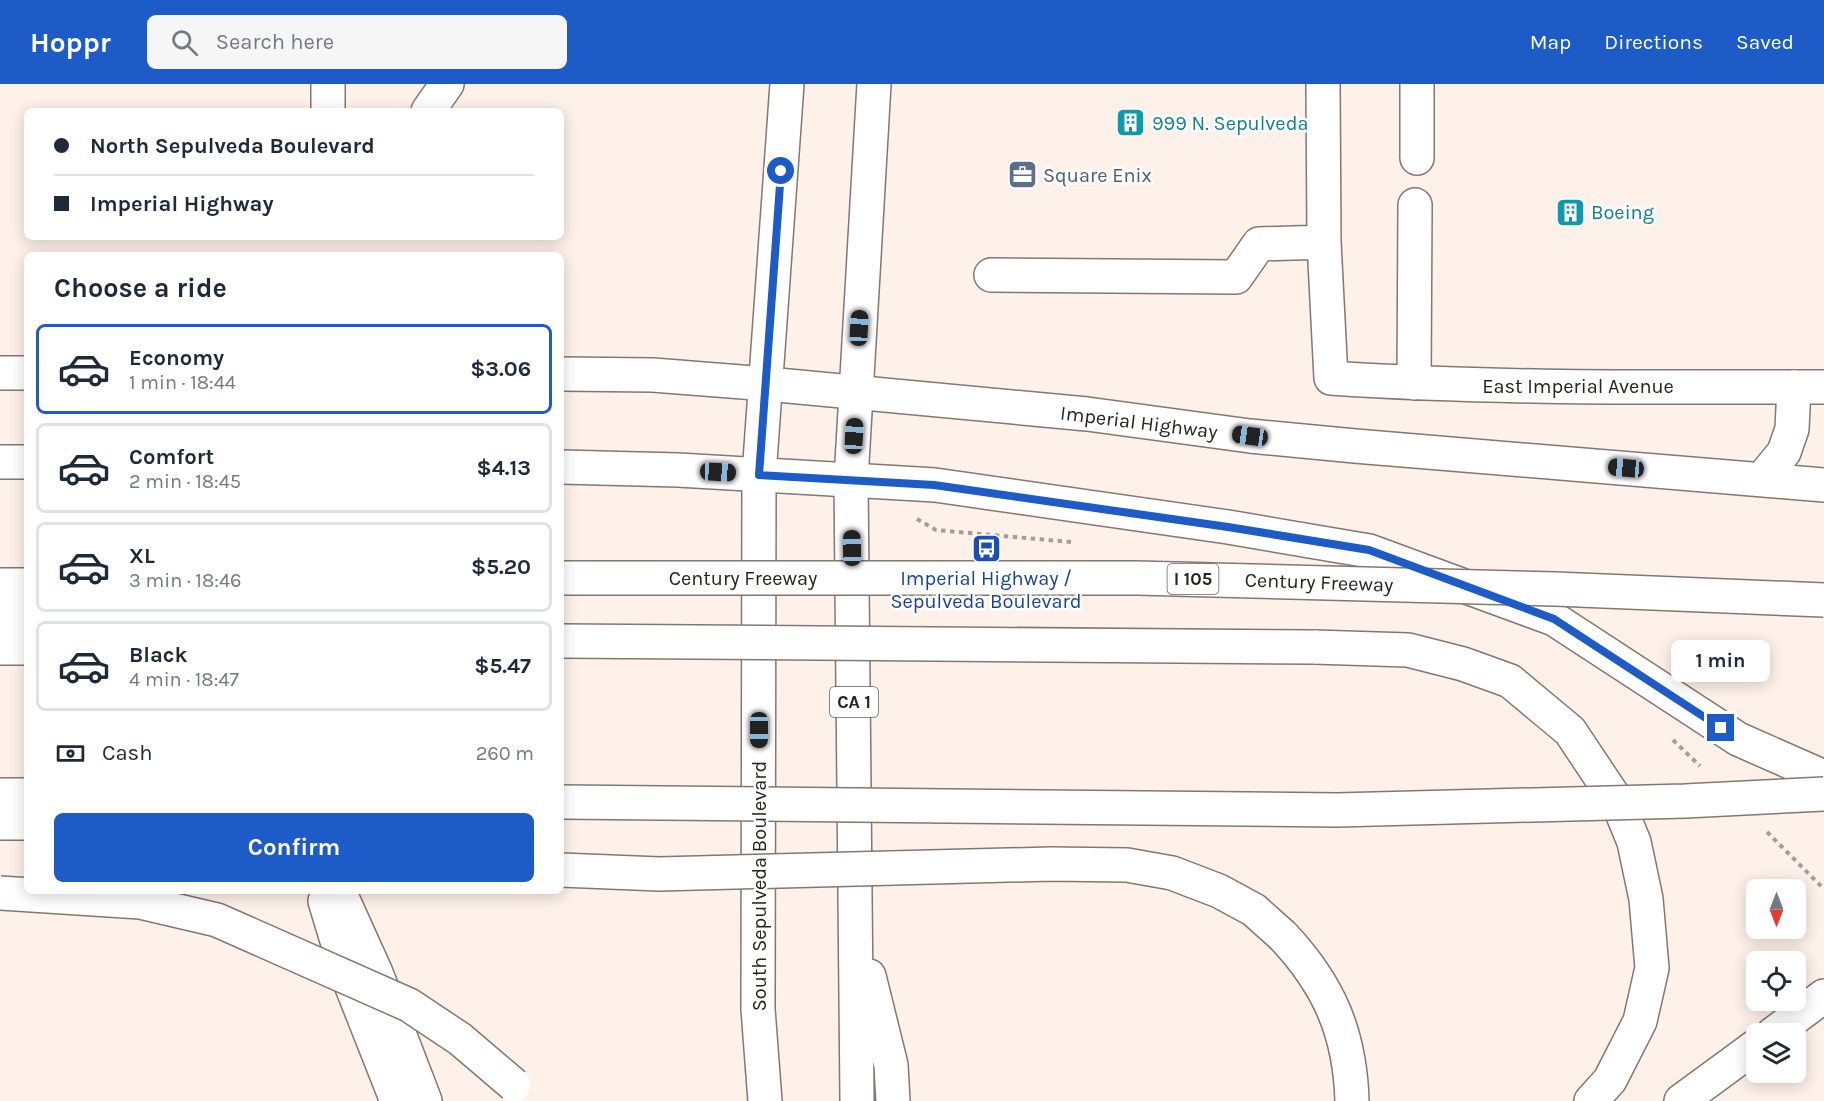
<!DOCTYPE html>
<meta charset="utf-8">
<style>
body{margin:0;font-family:Karla,sans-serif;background:#f6f6f7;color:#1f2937;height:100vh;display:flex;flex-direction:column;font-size:22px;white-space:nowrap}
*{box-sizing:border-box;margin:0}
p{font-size:20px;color:#747a83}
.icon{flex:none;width:33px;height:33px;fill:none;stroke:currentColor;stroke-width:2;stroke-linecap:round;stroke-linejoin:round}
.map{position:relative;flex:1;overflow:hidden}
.details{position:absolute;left:24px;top:168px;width:540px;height:642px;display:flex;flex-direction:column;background:#fff;border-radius:9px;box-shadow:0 3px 15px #0003}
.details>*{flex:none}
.hud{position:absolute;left:24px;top:24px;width:540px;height:132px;border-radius:9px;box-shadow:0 3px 15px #0003;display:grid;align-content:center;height:132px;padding:0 30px;background:#fff}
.needle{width:39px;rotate:180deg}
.tools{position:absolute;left:1746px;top:795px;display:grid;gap:12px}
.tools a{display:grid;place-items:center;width:60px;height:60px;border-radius:9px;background:#fff;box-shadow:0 3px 15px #0003;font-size:30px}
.end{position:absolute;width:27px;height:27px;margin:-14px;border:8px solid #1d5bc7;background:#fff;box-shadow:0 0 0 3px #fff}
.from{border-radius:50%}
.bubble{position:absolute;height:42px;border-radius:9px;background:#fff;box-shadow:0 3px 15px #0003;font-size:20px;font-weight:700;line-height:42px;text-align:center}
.car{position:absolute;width:18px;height:36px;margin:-18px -9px;border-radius:8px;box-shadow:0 0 4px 2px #0007;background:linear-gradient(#222 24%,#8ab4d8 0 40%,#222 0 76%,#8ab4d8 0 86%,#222 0)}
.hud b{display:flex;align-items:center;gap:21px;height:57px;font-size:22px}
.hud b+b{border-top:2px solid #e0e1e3}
.hud i{width:15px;height:15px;background:#1f2937}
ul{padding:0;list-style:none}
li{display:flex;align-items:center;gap:18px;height:90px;margin:0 12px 9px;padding:0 18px;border:3px solid #e0e1e3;border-radius:9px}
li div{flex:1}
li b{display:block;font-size:22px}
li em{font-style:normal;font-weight:700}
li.on{border-color:#1d5bc7}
li>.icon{width:54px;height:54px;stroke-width:1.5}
h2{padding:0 30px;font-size:27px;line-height:72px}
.pay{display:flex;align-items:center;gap:15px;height:66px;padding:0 30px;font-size:22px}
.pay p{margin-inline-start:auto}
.primary-button{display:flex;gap:12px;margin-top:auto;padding:12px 30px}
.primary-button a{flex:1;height:69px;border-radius:9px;background:#1d5bc7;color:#fff;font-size:24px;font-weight:700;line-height:69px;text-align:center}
header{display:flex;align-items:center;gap:36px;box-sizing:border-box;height:84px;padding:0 30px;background:#1d5bc7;color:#fff}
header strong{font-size:28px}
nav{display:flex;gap:33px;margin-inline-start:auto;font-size:21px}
.search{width:420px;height:54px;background:#f6f6f7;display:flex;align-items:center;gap:15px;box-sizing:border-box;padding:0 21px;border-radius:9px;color:#747a83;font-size:22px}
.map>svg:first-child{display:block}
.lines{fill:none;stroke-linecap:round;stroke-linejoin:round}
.minor-casing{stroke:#837771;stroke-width:36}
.major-casing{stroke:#837771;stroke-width:36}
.highway-casing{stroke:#837771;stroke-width:36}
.path{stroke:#a79d98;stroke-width:4;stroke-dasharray:4.5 4.5;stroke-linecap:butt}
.minor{stroke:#fff;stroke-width:33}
.major{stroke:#fff;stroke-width:33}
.highway{stroke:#fff;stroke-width:33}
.highway-bridge-casing{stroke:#837771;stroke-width:36;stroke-linecap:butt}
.highway-bridge{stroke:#fff;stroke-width:33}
.route{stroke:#1d5bc7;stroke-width:8}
.labels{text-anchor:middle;stroke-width:5;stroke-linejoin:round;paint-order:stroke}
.shield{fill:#fff;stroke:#676462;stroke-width:1.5}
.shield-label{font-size:18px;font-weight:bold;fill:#26221f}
.culture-label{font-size:20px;fill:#0d838f;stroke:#fff;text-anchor:start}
.service-label{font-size:20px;fill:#4e5e75;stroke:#fff;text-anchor:start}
.street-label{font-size:20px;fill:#26221f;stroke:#fff}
.transit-label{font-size:20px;fill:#164399;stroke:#fff}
</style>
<header>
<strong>Hoppr</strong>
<div class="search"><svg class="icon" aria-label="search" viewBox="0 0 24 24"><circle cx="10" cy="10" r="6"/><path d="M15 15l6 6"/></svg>Search here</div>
<nav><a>Map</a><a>Directions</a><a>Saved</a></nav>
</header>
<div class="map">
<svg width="1824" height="1017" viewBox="0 0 1824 1017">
<rect width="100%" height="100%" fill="#fef1ea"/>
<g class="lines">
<defs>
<path id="minor" d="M1323,0L1324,158L1331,294C1495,305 1660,303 1824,303
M1417,0V74
M328,27V0
M428,27L447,0
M991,191L1236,193L1259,160L1324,158
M1414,299L1415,121
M0,522L27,523
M0,564H27
M339,807L376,889L425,1017
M325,817L348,893L397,1017"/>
<path id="major" d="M767,300L1087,330L1250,352L1355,362L1824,401
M0,378H27
M561,383L678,386L935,401L1228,443L1369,467L1554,535L1738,655L1824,693
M1762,395L1784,368L1792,345L1794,303"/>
<path id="highway" d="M0,289H27
M561,290L653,291L767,300
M0,501H27
M0,544L27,545
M1314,563L1408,566L1463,580L1510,597L1570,647L1618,719L1634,758L1646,815L1652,884L1640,937L1610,996L1591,1017
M0,711H27
M0,739H27
M1283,852C1329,901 1350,949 1352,1017
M869,892L891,981L893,1017
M1773,950L1824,912
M765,1017L758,925L759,391L787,0
M857,1017L851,396L874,0
M1681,1017L1756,962"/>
</defs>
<use href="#minor" class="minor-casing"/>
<use href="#major" class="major-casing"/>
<use href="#highway" class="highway-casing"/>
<path class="path" d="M917,435L936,446L1071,458
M1673,656L1700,682
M1767,748L1824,805"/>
<use href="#minor" class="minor"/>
<use href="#major" class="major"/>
<use href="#highway" class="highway"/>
<defs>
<path id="highway-bridge" d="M561,494H1137L1555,505L1824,516
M561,557L1314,563
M561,718L1337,726L1685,717L1824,710
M561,786L659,790L1051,780L1127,781L1172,789L1219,807L1254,826L1283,852
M0,809L140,818L217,836L409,921L460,955L514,1001"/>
</defs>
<use href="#highway-bridge" class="highway-bridge-casing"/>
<use href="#highway-bridge" class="highway-bridge"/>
</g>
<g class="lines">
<path class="route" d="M781,87L759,391L934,401L1228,443L1369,466L1554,535L1721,644"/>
</g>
<defs>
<symbol id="building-square" viewBox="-11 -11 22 22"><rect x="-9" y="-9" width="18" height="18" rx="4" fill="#0f9aa8" stroke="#fff"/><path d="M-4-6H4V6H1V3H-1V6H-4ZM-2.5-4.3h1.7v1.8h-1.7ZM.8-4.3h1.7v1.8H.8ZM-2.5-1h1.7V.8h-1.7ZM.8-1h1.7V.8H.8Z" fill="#fff"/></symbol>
<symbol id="office-square" viewBox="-11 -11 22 22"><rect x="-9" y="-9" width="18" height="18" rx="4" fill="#5c6f8a" stroke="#fff"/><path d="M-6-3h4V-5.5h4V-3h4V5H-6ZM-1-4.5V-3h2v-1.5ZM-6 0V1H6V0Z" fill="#fff"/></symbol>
<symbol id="bus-square" viewBox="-11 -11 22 22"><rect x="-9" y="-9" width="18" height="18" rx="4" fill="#1a4fb4" stroke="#fff"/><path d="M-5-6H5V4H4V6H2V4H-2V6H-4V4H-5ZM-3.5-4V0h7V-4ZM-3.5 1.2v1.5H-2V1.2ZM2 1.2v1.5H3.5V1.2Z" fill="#fff"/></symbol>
</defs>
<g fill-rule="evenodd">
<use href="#building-square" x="1114" y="22" width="33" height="33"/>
<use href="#office-square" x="1006" y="74" width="33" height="33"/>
<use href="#building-square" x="1554" y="112" width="33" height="33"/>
<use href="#bus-square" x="970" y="448" width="33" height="33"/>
</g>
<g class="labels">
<g class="shield">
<rect x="1167.5" y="480" width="51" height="30" rx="4.5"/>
<rect x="830" y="603" width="48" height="30" rx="4.5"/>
</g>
<g class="shield-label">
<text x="1193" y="501">I 105</text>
<text x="854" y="624">CA 1</text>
</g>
<g class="culture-label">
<text x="1152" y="46">999 N. Sepulveda</text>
<text x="1591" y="135">Boeing</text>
</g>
<g class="service-label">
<text x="1043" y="98">Square Enix</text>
</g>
<g class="street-label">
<text x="1578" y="309">East Imperial Avenue</text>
<text transform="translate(1139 338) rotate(7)" y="7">Imperial Highway</text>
<text x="743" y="501">Century Freeway</text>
<text transform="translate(1319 498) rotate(2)" y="7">Century Freeway</text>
<text transform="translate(759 802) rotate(-90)" y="7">South Sepulveda Boulevard</text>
</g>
<g class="transit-label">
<text x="986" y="501">Imperial Highway /<tspan x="986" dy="23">Sepulveda Boulevard</tspan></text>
</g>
</g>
</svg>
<div class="tools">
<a><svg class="needle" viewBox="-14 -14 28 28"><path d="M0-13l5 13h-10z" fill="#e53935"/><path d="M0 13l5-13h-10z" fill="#747a83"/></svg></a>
<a><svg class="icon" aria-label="locate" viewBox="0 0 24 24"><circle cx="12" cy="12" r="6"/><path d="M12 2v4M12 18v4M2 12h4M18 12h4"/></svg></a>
<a><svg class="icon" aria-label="layers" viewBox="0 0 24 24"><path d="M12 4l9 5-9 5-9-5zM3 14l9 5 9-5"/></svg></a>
</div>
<i class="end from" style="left:781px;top:87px"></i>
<i class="end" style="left:1721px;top:644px"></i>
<div class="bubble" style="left:1671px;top:556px;width:99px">1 min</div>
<i class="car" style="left:859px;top:244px;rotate:3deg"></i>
<i class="car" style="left:854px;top:352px;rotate:3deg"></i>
<i class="car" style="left:1250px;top:352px;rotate:278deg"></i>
<i class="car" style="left:1626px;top:384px;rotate:275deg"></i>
<i class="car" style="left:718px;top:388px;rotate:93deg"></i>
<i class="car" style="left:852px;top:464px;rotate:359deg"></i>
<i class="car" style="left:759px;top:646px;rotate:180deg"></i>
<div class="hud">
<b><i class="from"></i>North Sepulveda Boulevard</b>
<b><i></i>Imperial Highway</b>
</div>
<section class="details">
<h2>Choose a ride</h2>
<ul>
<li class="on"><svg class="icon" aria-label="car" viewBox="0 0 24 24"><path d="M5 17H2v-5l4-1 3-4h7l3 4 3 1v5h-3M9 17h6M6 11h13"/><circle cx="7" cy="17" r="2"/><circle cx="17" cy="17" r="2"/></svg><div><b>Economy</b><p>1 min · 18:44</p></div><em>$3.06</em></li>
<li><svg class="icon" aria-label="car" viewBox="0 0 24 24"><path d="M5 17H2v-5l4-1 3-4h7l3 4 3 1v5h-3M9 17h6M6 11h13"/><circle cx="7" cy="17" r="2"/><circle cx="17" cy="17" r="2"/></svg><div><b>Comfort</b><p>2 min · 18:45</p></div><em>$4.13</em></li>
<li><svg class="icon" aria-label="car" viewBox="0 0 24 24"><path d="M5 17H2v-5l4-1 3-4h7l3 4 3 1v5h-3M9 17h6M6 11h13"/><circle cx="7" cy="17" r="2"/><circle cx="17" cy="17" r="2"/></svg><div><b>XL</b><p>3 min · 18:46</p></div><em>$5.20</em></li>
<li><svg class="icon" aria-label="car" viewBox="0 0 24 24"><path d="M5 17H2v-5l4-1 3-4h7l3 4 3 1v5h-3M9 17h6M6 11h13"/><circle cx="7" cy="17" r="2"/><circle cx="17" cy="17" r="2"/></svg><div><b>Black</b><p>4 min · 18:47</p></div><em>$5.47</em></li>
</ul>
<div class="pay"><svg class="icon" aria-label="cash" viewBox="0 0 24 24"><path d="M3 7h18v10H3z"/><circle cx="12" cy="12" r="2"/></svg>Cash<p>260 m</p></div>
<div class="primary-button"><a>Confirm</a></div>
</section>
</div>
